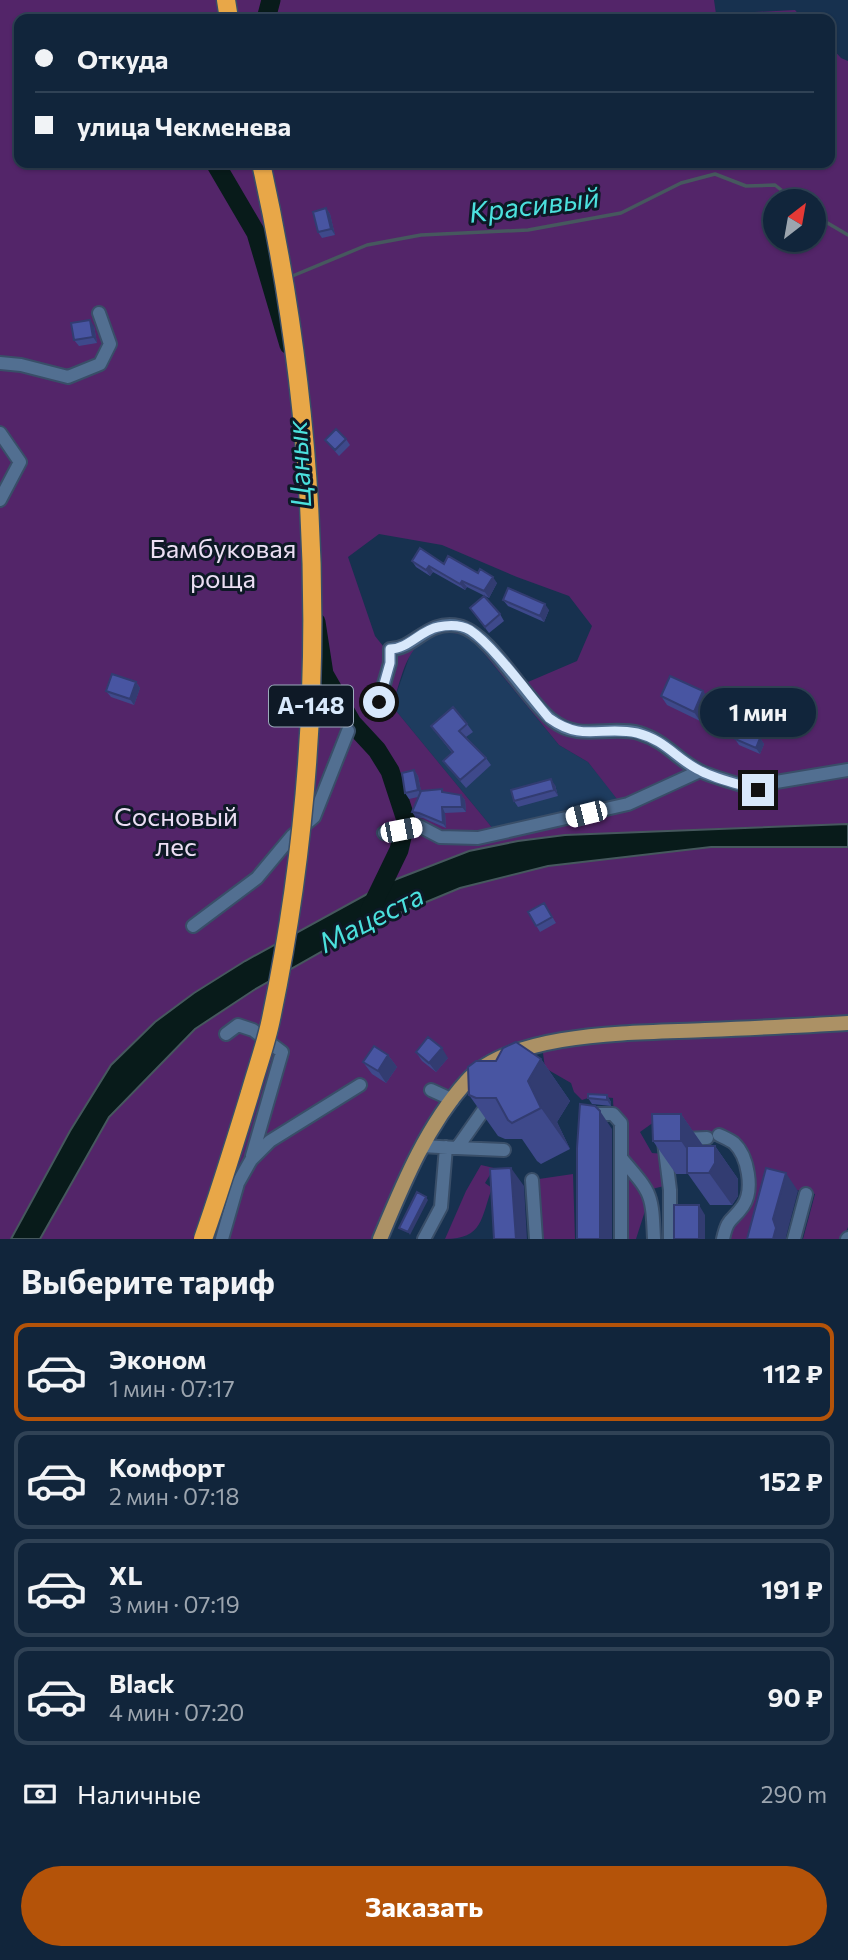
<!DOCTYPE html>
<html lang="ru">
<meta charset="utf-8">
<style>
body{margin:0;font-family:Commissioner,sans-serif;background:#1a2d42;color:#f1f3f6;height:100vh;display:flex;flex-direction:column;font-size:26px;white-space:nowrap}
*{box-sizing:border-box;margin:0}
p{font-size:23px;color:#9ca5af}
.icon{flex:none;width:38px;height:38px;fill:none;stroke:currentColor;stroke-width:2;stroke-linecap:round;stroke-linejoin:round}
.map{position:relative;height:1239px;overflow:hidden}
.panel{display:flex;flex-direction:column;background:#11253b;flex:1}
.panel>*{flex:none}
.top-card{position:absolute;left:14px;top:14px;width:821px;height:154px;border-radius:14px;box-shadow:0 2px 5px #0004,0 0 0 2px #304255;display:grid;align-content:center;height:154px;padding:0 21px;background:#11253b}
.needle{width:46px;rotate:31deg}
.fabs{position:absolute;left:763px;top:189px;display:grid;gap:14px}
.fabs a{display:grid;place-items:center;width:63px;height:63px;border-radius:50%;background:#11253b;box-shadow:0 2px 5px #0004,0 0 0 2px #304255;font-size:35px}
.end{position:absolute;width:32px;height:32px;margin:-16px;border:9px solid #d8e8fb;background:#111;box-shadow:0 0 0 4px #111}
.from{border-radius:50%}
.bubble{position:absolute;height:49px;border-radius:24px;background:#11253b;box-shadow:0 2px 5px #0004,0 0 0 2px #304255;font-size:23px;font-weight:700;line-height:49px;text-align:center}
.car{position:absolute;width:21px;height:42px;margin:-21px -10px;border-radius:9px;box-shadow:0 0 5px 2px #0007;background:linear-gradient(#fff 24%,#345 0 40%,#fff 0 76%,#345 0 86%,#fff 0)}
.top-card b{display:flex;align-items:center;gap:24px;height:66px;font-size:26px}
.top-card b+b{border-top:2px solid #304255}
.top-card i{width:18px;height:18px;background:#f1f3f6}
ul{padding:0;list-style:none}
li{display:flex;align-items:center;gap:21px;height:98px;margin:0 14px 10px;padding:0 7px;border:4px solid #304255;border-radius:14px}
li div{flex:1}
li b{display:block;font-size:26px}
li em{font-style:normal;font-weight:700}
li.on{border-color:#b45309}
li>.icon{width:63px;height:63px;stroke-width:1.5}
h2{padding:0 21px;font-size:32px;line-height:84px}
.pay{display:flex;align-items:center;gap:18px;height:77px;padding:0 21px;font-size:26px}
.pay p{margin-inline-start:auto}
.cta{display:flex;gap:14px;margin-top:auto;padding:14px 21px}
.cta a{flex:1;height:80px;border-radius:42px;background:#b45309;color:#fff;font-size:28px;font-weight:700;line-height:80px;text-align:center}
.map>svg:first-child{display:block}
.built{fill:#1e3c5f}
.green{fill:#532569;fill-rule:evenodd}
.water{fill:#081b1a;stroke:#46585e;stroke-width:2}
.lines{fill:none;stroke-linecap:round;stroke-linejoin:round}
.stream{stroke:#46585e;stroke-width:3.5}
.river{stroke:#081b1a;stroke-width:19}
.minor-casing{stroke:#394e68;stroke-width:16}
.major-casing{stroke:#394e68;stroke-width:18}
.highway-casing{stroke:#394e68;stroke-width:21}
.minor{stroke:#526f91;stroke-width:12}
.major{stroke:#ac9165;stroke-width:14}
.highway{stroke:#e8a748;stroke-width:18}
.highway-bridge-casing{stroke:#394e68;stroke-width:21;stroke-linecap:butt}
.highway-bridge{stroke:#e8a748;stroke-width:18}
.wall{fill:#3e498b}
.shaded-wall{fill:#323c71}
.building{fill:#4855a2;stroke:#323c71;stroke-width:2}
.route{stroke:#d8e8fb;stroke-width:9}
.labels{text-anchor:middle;stroke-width:6;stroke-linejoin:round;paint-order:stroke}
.shield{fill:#0e1926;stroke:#9baabb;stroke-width:2}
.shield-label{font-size:24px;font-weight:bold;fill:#d8e8fb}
.park-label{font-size:26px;fill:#ebdef3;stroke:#0e1926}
.water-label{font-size:28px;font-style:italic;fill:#4be0dd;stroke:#0e1926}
</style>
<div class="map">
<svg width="848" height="1239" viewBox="0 0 848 1239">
<rect width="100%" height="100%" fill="#17314f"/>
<path class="built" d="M438,630L470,636L559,745L588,762L618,799L494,830L392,706L411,652L421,639Z"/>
<path class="green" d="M0,0H714L716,14L795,10L803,19H19V163H830V46L841,58L848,61V824L565,835L518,841L469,851L389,882L245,961L194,993L155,1022L111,1065L70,1131L11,1239H0ZM775,201H814V240H775ZM379,534L442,545L517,577L569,596L592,626L577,661L521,685C497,658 471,612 429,630C418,634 406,643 395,649L383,646L375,636L348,557ZM438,630L470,636L559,745L588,762L617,799L494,830L392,706C404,672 404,648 438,630Z
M711,847H848V1227L843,1239H803L815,1194L778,1186L764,1239H723L742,1208L749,1181L735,1144C719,1136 707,1126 689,1133L661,1117L640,1132L652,1153L664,1154L666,1164L659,1165L664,1186L652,1189L636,1239H621L622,1159L628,1166L629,1137C617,1125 613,1114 613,1098L594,1096L582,1100L574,1092L571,1083L545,1068L542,1046L503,1056L438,1118L380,1239H40L109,1117L195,1029L254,990L330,947L395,915L460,888L548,866Z
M481,1165L494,1168L485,1183L492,1188C481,1218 483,1239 445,1239L466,1191Z
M573,1174L575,1239H536L532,1180Z"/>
<path class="water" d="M848,824V847H711L548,866L460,888L395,915L330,947L254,990L195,1029L109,1117L40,1239H11L70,1131L111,1065L155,1022L194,993L245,961L389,882L469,851L518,841L565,835Z"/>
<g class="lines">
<path class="stream" d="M814,215L848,235
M290,277L367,245L421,235L528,230L621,213L681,183L715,174L746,186L775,185L795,201"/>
<path class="river" d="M266,19L271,0
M215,163L256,233L289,345
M316,622L324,674L352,723L377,750L390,771L406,820L399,850L370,910"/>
<defs>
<path id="minor" d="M0,363L21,365L68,377L100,364L110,344L99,313
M0,433L20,462L0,500
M379,702L390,663V649C415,649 427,619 459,626C490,633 525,699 552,720C579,742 608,725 639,733C668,742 679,762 702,772C719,779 739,784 758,790L776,782L848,770
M384,833L419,826L440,837L478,838L628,804L700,771
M193,926L257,878L292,836L314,817L348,731
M226,1034L238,1025L253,1030L282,1052L252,1156
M431,1090L453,1100
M587,1114H613L621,1123V1239
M719,1135C723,1137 730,1140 734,1143C748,1156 754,1190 743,1206C732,1222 728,1216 723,1239
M683,1139L707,1138
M664,1142L670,1190V1239
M422,1146L457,1148L490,1101
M457,1148L504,1150
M622,1159C652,1194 652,1193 654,1239
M532,1180L536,1239
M222,1239L238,1183L251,1160L270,1141L360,1085
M424,1239L441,1207L446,1147
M794,1239L806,1194
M847,1239L848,1238"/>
<path id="major" d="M380,1239C403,1184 426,1127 466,1082C511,1030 640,1033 705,1030C753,1028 800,1026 848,1023"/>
<path id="highway" d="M226,0L229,19"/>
</defs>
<use href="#minor" class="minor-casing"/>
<use href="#major" class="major-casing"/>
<use href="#highway" class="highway-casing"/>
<use href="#minor" class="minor"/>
<use href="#major" class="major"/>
<use href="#highway" class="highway"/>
<defs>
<path id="highway-bridge" d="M203,1239C220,1191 235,1142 250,1093C257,1068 266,1044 271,1019C331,733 324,447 261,163"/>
</defs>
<use href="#highway-bridge" class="highway-bridge-casing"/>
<use href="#highway-bridge" class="highway-bridge"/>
</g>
<path class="wall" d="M326,208L330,214L335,235L322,238L318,232Z
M94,326L97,343L79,346L74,340Z
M346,439L350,445L339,456L325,440Z
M412,561L444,564L497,583L489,598L467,587L465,590L433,572L430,576L416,567Z
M503,600L549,610L544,622L508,606Z
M470,608L500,614L504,621L489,633Z
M136,682L140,688L134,705L111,697L106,691Z
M661,696L710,700L700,721L667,705Z
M467,724L473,732L466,737L486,758L491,765L466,788L443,761L452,753L431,726Z
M760,738L764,744L760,754L739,745L735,739Z
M414,770L418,776L421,791L442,789L444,793L461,795L465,800L466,812L445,813L446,828L423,818H416L412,812L418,797L409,799L405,793Z
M555,785L558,796L518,807L514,801Z
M544,903L556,923L540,932L528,912Z
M416,1052L448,1058L436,1072L422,1061Z
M388,1055L397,1067L386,1083L372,1074L363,1062Z
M541,1059L570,1101L557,1122L570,1149L541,1164L537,1161L522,1139H505L498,1136L469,1095Z
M607,1095L611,1102V1106L592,1104L588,1098Z
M681,1114L703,1146H715L738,1179V1196L732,1205H710L688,1174H676L653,1141Z"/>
<path class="shaded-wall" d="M326,208L330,214L335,235L331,229Z
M90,320L94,326L97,343L93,337Z
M429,566L433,572L430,576L426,570Z
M493,577L497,583L489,598L484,591Z
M462,581L467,587L465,590L460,584Z
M545,604L549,610L544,622L540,616Z
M136,682L140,688L134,705L130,699Z
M703,691L710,700L700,721L694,712Z
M760,738L764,744L760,754L756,748Z
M414,770L418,776L422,796L418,790Z
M551,779L555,785L558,796L554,790Z
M461,795L465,800L466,812L462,807Z
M442,807L445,813L446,828L443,823Z
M442,1048L448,1058L436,1072L429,1063Z
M388,1055L397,1067L386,1083L378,1071Z
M541,1059L570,1101L557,1122L570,1149L541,1108L528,1081Z
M607,1095L611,1102V1106L607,1100Z
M600,1111L612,1129V1239H600Z
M681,1114L704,1147L703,1173L681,1141Z
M715,1146L738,1179V1196L732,1205L709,1173Z
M511,1168L524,1186L527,1239H516Z
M786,1173L798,1191L786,1237V1239H773V1219Z
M426,1197L428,1200L410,1235L408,1232Z
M699,1205L705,1215V1239H699Z"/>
<path class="building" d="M326,208L331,229L318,232L313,212Z
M90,320L93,337L74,340L71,323Z
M336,429L346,439L335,450L325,440Z
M420,548L444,564L448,556L478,573L480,569L493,577L484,591L462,581L460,584L429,566L426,570L412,561Z
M508,588L545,604L540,616L503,600Z
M484,596L500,614L485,627L470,608Z
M112,674L136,682L130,699L106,691Z
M670,676L703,691L694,712L661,696Z
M453,707L467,724L459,731L486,758L460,780L443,761L453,752L431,726Z
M739,729L760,738L756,748L735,739Z
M414,770L418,790L405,793L402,773Z
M551,779L554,790L514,801L511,790Z
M442,789V792L461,795L462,807H442L443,823L419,813L412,812L421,791Z
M544,903L552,917L536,926L528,912Z
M428,1037L442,1048L429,1063L416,1052Z
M516,1042L541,1059L528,1081L541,1108L512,1123L508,1120L496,1098H476L469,1095L468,1067L476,1061H496L503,1048Z
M374,1046L388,1055L378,1071L363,1062Z
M588,1094L607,1095V1100L588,1098Z
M580,1104L595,1106L600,1111V1239H577V1148Z
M652,1114H681V1141H653Z
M687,1146H715V1163L709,1173H687Z
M511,1168L516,1239H494L490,1169Z
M766,1168L786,1173L773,1219L776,1228L773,1239H747Z
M417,1192L426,1197L408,1232L399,1228Z
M674,1205H699V1239H674Z"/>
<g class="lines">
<path class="route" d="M379,702L390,663V649C408,649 421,630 438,627C448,625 461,625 470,630C494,646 529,695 549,718C584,743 601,725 637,733C666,740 677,760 701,771C718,780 739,784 758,790"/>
</g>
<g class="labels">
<rect class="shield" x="269" y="685.5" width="84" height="41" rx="5"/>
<g class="shield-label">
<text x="311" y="714">А-148</text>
</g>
<g class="park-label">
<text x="223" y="558">Бамбуковая<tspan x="223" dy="30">роща</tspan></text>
<text x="176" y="826">Сосновый<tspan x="176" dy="30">лес</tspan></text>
</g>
<g class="water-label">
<text transform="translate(534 205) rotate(-7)" y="10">Красивый</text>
<text transform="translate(299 464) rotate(-93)" y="10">Цанык</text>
<text transform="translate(371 919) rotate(-27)" y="10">Мацеста</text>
</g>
</g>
</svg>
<div class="fabs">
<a><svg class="needle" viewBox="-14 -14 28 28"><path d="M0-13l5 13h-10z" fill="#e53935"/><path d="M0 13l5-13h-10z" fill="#9ca5af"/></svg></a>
</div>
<i class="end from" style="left:379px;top:702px"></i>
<i class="end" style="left:758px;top:790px"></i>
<div class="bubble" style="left:700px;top:688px;width:116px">1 мин</div>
<i class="car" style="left:586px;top:814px;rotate:256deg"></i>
<i class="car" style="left:401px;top:830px;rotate:79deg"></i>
<div class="top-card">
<b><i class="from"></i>Откуда</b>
<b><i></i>улица Чекменева</b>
</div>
</div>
<section class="panel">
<h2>Выберите тариф</h2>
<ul>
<li class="on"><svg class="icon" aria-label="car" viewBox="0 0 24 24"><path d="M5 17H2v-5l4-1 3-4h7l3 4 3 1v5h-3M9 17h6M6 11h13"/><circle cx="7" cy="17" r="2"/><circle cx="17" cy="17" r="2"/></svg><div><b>Эконом</b><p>1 мин · 07:17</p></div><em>112 ₽</em></li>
<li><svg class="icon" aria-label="car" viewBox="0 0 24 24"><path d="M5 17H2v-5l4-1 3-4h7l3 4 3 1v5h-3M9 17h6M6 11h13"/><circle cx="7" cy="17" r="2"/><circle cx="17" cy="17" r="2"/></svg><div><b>Комфорт</b><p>2 мин · 07:18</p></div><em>152 ₽</em></li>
<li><svg class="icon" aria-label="car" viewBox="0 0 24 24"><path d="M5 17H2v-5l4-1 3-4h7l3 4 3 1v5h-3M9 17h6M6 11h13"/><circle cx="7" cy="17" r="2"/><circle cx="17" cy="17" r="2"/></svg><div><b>XL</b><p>3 мин · 07:19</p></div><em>191 ₽</em></li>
<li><svg class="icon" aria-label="car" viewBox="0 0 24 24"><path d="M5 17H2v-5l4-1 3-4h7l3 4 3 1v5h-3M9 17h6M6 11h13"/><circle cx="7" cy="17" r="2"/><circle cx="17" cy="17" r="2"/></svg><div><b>Black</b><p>4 мин · 07:20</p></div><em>90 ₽</em></li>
</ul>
<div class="pay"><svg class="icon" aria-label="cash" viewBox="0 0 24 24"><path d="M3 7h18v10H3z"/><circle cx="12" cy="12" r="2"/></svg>Наличные<p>290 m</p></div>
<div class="cta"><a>Заказать</a></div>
</section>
